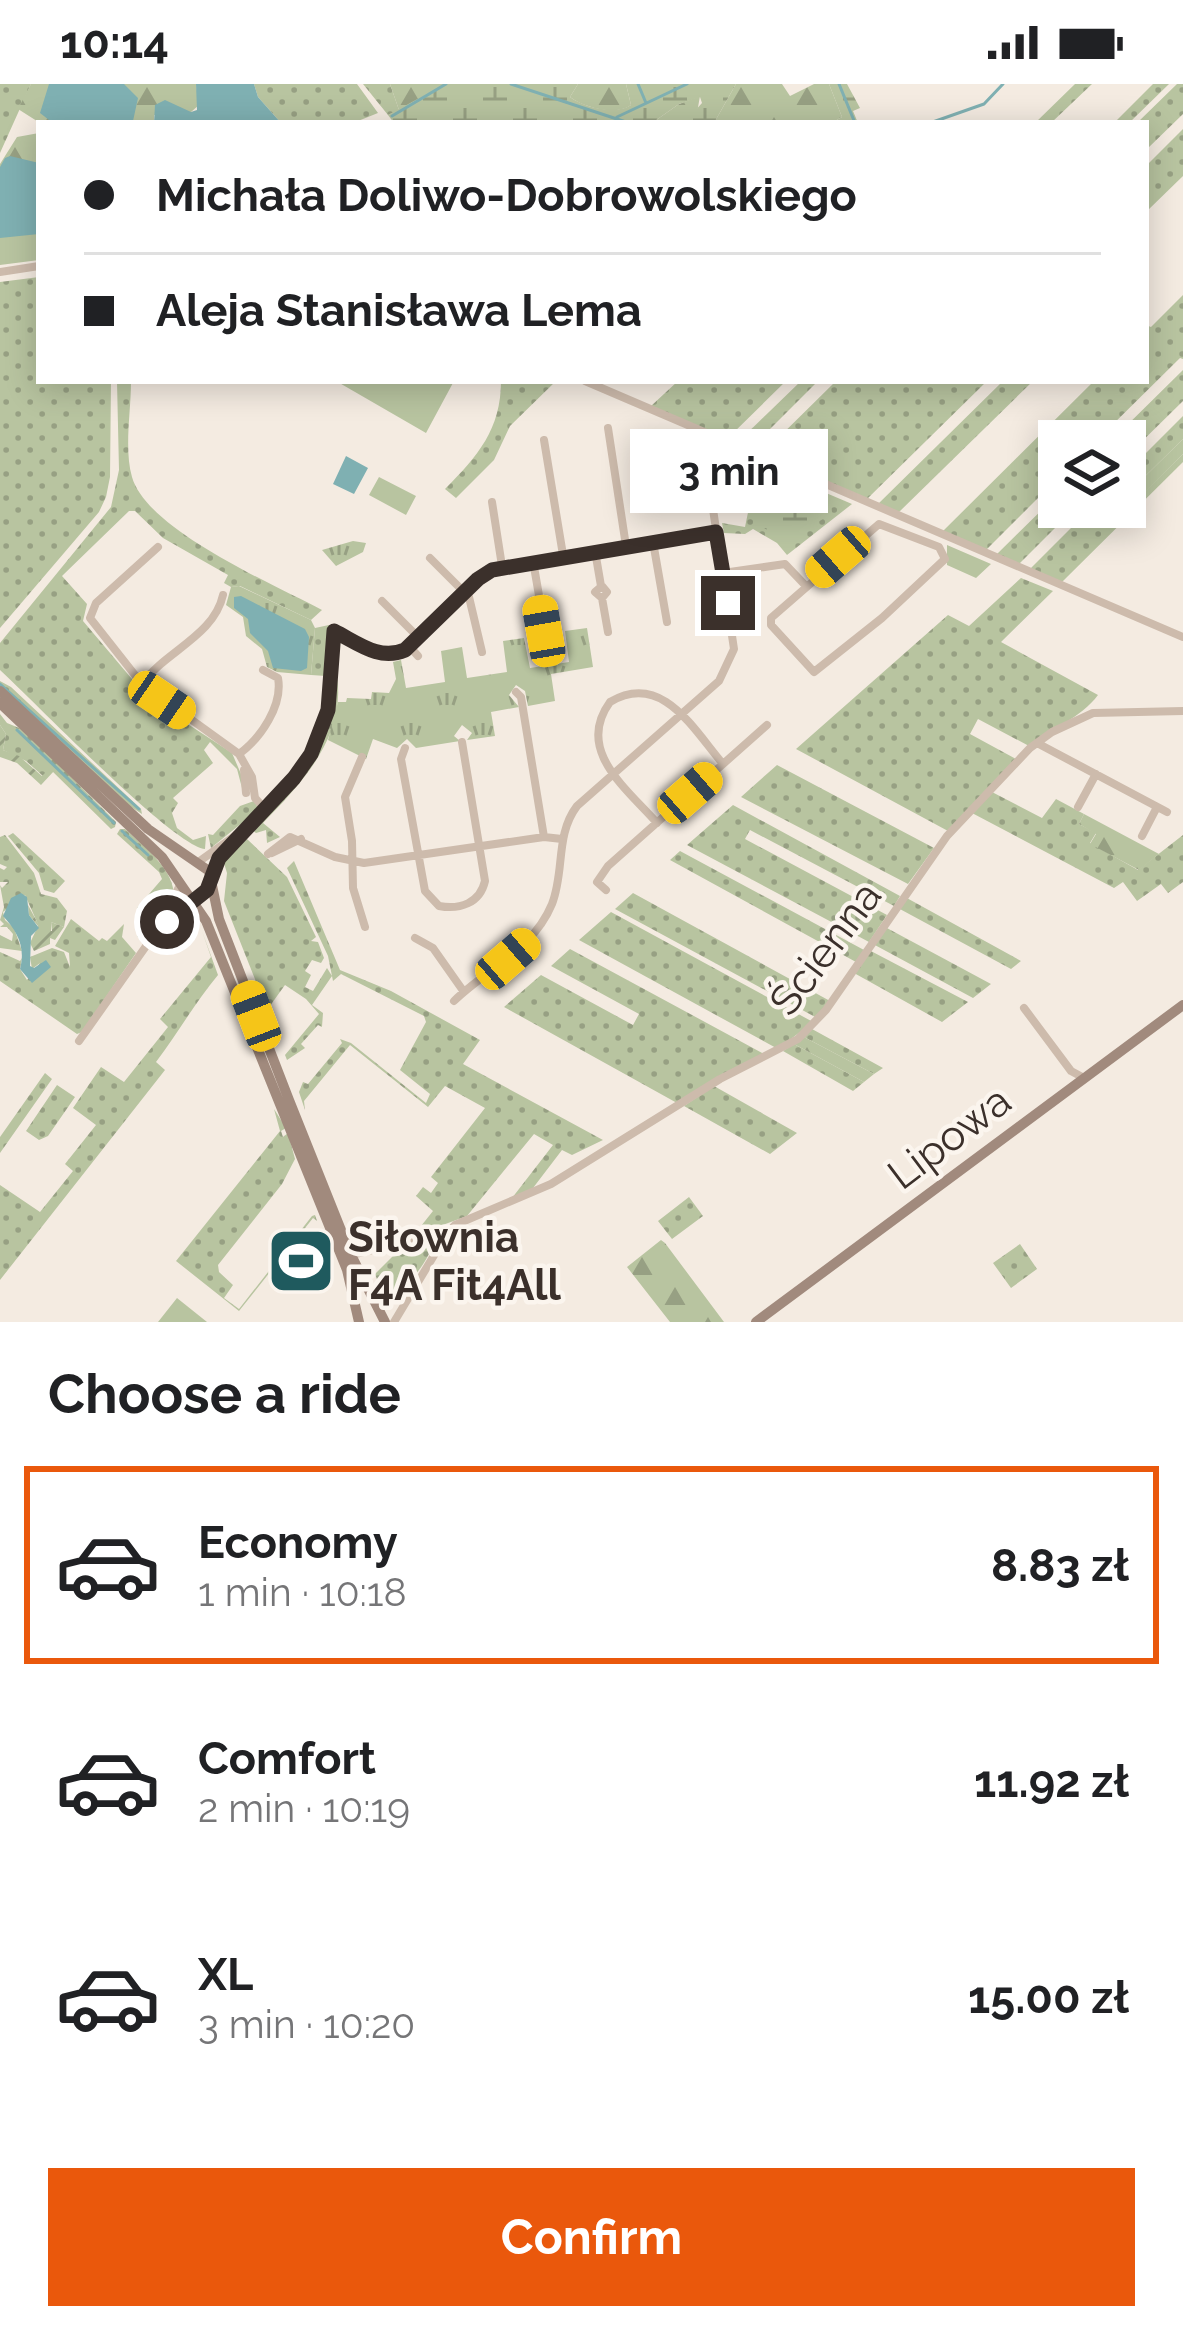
<!DOCTYPE html>
<meta charset="utf-8">
<style>
body{margin:0;font-family:Raleway,sans-serif;background:#f2f2f2;color:#202124;height:100vh;display:flex;flex-direction:column;font-size:45px;white-space:nowrap}
*{box-sizing:border-box;margin:0}
p{font-size:39px;color:#757577}
.icon{flex:none;width:66px;height:66px;fill:none;stroke:currentColor;stroke-width:2;stroke-linecap:round;stroke-linejoin:round}
.map{position:relative;height:1238px;overflow:hidden}
.sheet{display:flex;flex-direction:column;background:#fff;flex:1}
.sheet>*{flex:none}
.banner{position:absolute;left:36px;top:36px;width:1113px;height:264px;border-radius:0px;box-shadow:0 6px 30px #0003;display:grid;align-content:center;height:264px;padding:0 48px;background:#fff}
.fabs{position:absolute;left:1038px;top:336px;display:grid;gap:24px}
.fabs a{display:grid;place-items:center;width:108px;height:108px;border-radius:0px;background:#fff;box-shadow:0 6px 30px #0003;font-size:60px}
.end{position:absolute;width:54px;height:54px;margin:-27px;border:15px solid #3b302b;background:#fff;box-shadow:0 0 0 6px #fff}
.from{border-radius:50%}
.bubble{position:absolute;height:84px;border-radius:0px;background:#fff;box-shadow:0 6px 30px #0003;font-size:39px;font-weight:700;line-height:84px;text-align:center}
.car{position:absolute;width:36px;height:72px;margin:-36px -18px;border-radius:15px;box-shadow:0 0 9px 3px #0007;background:linear-gradient(#f5c518 24%,#345 0 40%,#f5c518 0 76%,#345 0 86%,#f5c518 0)}
.banner b{display:flex;align-items:center;gap:42px;height:114px;font-size:45px}
.banner b+b{border-top:3px solid #e0e0e0}
.banner i{width:30px;height:30px;background:#202124}
ul{padding:0;list-style:none}
li{display:flex;align-items:center;gap:36px;height:198px;margin:0 24px 18px;padding:0 24px;border:6px solid transparent;border-radius:0px}
li div{flex:1}
li b{display:block;font-size:45px}
li em{font-style:normal;font-weight:700}
li.on{border-color:#ea580c}
li>.icon{width:108px;height:108px;stroke-width:1.5}
h2{padding:0 48px;font-size:54px;line-height:144px}
.primary-button{display:flex;gap:24px;margin-top:auto;padding:24px 48px}
.primary-button a{flex:1;height:138px;border-radius:0px;background:#ea580c;color:#fff;font-size:48px;font-weight:700;line-height:138px;text-align:center}
.status{display:flex;justify-content:space-between;align-items:center;height:84px;padding:0 60px;background:#fff;direction:ltr}
.status svg{height:33px;fill:currentColor}
.map>svg:first-child{display:block}
.grass{fill:url(#grass-dots)}
.forest{fill:url(#forest-firs)}
.wetland{fill:url(#wetland-marsh)}
.park{fill:url(#park-tufts)}
.garden{fill:url(#garden-furrows)}
.pitch{fill:#b8c4a0}
.water{fill:#7fb0b2}
.lines{fill:none;stroke-linecap:round;stroke-linejoin:round}
.stream{stroke:#7fb0b2;stroke-width:3}
.street{stroke:#cdbbac;stroke-width:8}
.secondary{stroke:#a18a7d;stroke-width:10}
.route{stroke:#3b302b;stroke-width:15}
.labels{text-anchor:middle;stroke-width:9;stroke-linejoin:round;paint-order:stroke}
.street-label{font-size:42px;fill:#3b302b;stroke:#fbf5ee}
.poi-label{font-size:42px;font-weight:bold;fill:#3b302b;stroke:#fbf5ee;text-anchor:start}
</style>
<div class="status"><b>10:14</b><svg viewBox="0 0 49 12"><path d="M0 12V9h3v3zM5 12V6h3v6zM10 12V3h3v9zM15 12V0h3v12zM26 1h20v11H26zM47 4h2v5h-2z"/></svg></div>
<div class="map">
<svg width="1183" height="1238" viewBox="0 0 1183 1238">
<defs>
<pattern id="grass-dots" width="8" height="8" patternUnits="userSpaceOnUse" patternTransform="scale(3)"><rect width="8" height="8" fill="#b8c4a0"/><path d="M2 2h.1M6 6h.1" fill="none" stroke="#97a083" stroke-width="1.8" stroke-linecap="round"/></pattern>
<pattern id="forest-firs" width="22" height="20" patternUnits="userSpaceOnUse" patternTransform="scale(3)"><rect width="22" height="20" fill="#b8c4a0"/><path d="M5 1l3.5 6h-7zM16 11l3.5 6h-7z" fill="#97a083"/></pattern>
<pattern id="wetland-marsh" width="20" height="14" patternUnits="userSpaceOnUse" patternTransform="scale(3)"><rect width="20" height="14" fill="#b8c4a0"/><path d="M1 5h8M5 5V1M11 12h8M15 12V8" fill="none" stroke="#97a083"/></pattern>
<pattern id="park-tufts" width="24" height="20" patternUnits="userSpaceOnUse" patternTransform="scale(3)"><rect width="24" height="20" fill="#b8c4a0"/><path d="M3 7l-1-3M5 7V3M7 7l1-3M15 17l-1-3M17 17v-4M19 17l1-3" fill="none" stroke="#97a083"/></pattern>
<pattern id="garden-furrows" width="10" height="10" patternUnits="userSpaceOnUse" patternTransform="scale(3)"><rect width="10" height="10" fill="#b8c4a0"/><path d="M-1 1l2-2M0 10L10 0M9 11l2-2" fill="none" stroke="#97a083"/></pattern>
</defs>
<rect width="100%" height="100%" fill="#f4ebe1"/>
<path class="grass" d="M0,0H31L0,69Z
M254,0H357L378,29L353,39H281L258,13Z
M363,0H390L399,26L388,31Z
M1075,0H1092L1051,39H1035Z
M1153,0H1169L1129,39H1114Z
M1177,0H1183V30L1146,66V39H1137Z
M1183,45V92L1146,128V82Z
M39,193V297H111L110,393L106,413L99,428L0,544V198Z
M1183,211V275L1180,274L1096,357H1059V393L985,467L942,448L1094,297H1146V241L1151,243Z
M1183,286V317L1125,374V357H1111Z
M501,297H556L510,342L494,376L456,414L445,405C478,372 501,345 501,297Z
M678,297H786L727,355L651,322Z
M801,297H818L750,365L737,359Z
M836,297H987L866,416L762,370Z
M1003,297H1033L898,429L877,421Z
M117,298H131C131,327 124,366 132,393C147,446 273,500 322,526L311,536L240,502L231,503L224,499L228,491L163,454L135,427H129L62,492L87,520L83,537L148,614L232,669L241,690L242,704L237,685L210,658L204,666L213,679L173,714L178,719L172,729L177,744L193,756L206,752L205,765C172,761 36,619 0,586V559L111,423L119,386Z
M1183,332V355L1125,412V390Z
M1183,370V378L1062,498L1030,485L1092,423H1114L1109,429L1117,435Z
M758,380L852,420L787,471L777,459L753,445L745,450L724,449L722,439L745,443Z
M1059,409V423H1076L1018,481L996,471Z
M1021,494L1053,507L1001,558L1098,611C1081,634 1051,645 1029,662L978,635L970,650L1016,675L948,747L796,665L948,531L969,542Z
M329,541L326,592L311,591L315,544Z
M337,593C346,652 303,698 263,739L280,753L267,759L266,746L256,749L252,746C301,696 330,666 337,593Z
M0,597L11,603L141,725L142,730L125,719L0,603Z
M0,630L7,639L24,646L116,738L115,743L111,745L50,685L43,692L26,677L3,666L6,650L0,641Z
M777,681L934,764L908,800L741,713Z
M992,708L1042,734L1056,715L1084,730L1079,740L1096,749L1090,759L1138,786L1183,751V798L1168,809L1161,800L1137,817L1123,798L1114,804L972,729Z
M254,717L259,725L211,764L208,750L213,751L240,722Z
M733,721L900,812L894,822L750,746L745,755L887,831L869,858L687,761Z
M120,745H125C149,767 174,786 174,813L171,807L170,816L141,856L137,852L150,843L166,813L156,808L143,824H137L162,795L159,788L117,750Z
M13,749L65,797L54,809L44,806L39,789L8,752Z
M5,751L34,789L41,810L57,814L67,827L64,843L51,838V847H41L25,811L3,828L5,836L14,844L22,867L0,864V851L12,857L13,850L7,843H0L4,840L0,836L4,823L0,801L2,804L8,798H0V784L4,786L7,783L0,780V753Z
M247,755L287,793L316,853L311,857L318,858L324,874L321,879L312,876L305,887L311,891L305,903L313,907L327,884L332,892L312,921L323,929L322,943L318,941L301,960L305,964L287,976L285,971L319,930L306,915L285,901L267,926L279,956L224,817L227,789L223,776Z
M680,767L864,866L856,878L670,776Z
M294,777L340,886L391,907L480,956L463,980L603,1056L572,1071L562,1066L533,1104L512,1114L553,1061L534,1050L467,1132L413,1152L433,1127L416,1112L423,1103L431,1109L438,1099L431,1093L485,1024L445,1002L428,1023L350,961L304,1017L305,1026L299,1008L303,998L308,1000L342,959L340,955L351,959L426,1019L430,1010L400,986L426,938L424,932L341,890L333,897L328,872L287,784Z
M633,809L830,917L817,934L615,825Z
M905,813L1021,877L1011,885L898,824Z
M611,828L813,938L778,965L579,856Z
M71,835L99,857L102,854L107,857L124,840L122,853L136,869L82,948L77,950L0,897V868L20,877L22,874L20,885L27,896L40,879L32,885L30,873L52,864L64,868L70,883L69,869L55,862Z
M885,843L991,900L973,914L873,860Z
M202,847L218,891C194,920 178,949 156,978L165,986L0,1196V1101L40,1128L73,1087L65,1080L96,1041L73,1024L101,983L124,998L168,943L160,935L211,873Z
M570,865L766,971L677,1019L504,923L541,891L633,941L639,930L551,882Z
M869,866L968,918L942,938L854,889Z
M812,945L883,984L874,990L804,953Z
M794,960L864,998L853,1007L783,967Z
M45,989L52,995L0,1069V1053Z
M57,1001L75,1013L48,1052L39,1056L26,1047Z
M714,1002L797,1049L770,1070L684,1022Z
M274,1025L286,1044L281,1047L283,1053L288,1049L295,1075L282,1100L218,1181L219,1188L233,1201L224,1214L239,1225L312,1132L315,1131L317,1137L313,1134L239,1227L176,1177L280,1047Z
M689,1113L703,1132L672,1155L658,1137Z
M435,1155C429,1176 407,1210 382,1208L375,1190L398,1167L394,1162Z
M1020,1160L1037,1185L1011,1204L993,1179Z"/>
<path class="forest" d="M31,0H196L199,21L191,28L154,31V39H40L18,25Z
M390,0H445L399,26Z
M578,0H626L631,21C616,32 585,24 570,13Z
M736,0H782L790,12L814,0H829L842,33L831,39H714Z
M700,12L697,29L684,39H652L679,20Z
M39,49V176L0,181V80L17,53Z
M1183,355V370L1117,436L1109,429L1114,423H1125V412Z
M1084,730L1159,770L1139,786L1090,760L1096,750L1079,740Z
M804,953L874,990L864,998L794,960Z
M661,1156L665,1159L724,1238H670L627,1183Z"/>
<path class="wetland" d="M445,0H578L570,13C585,24 616,31 631,21L626,0H736L714,39H684L702,19L700,13L679,20L652,39H394L388,31Z
M829,0H847L860,24L853,27L858,39H831L842,33Z
M768,395L831,420L832,429L786,459L754,437L761,402Z"/>
<path class="park" d="M353,457L366,459L363,468L336,482L322,466Z
M947,461L991,480L976,494L947,481Z
M239,502L311,536L315,544L311,591L277,588L267,583L262,565L246,552L243,533L226,521L231,503Z
M587,544L593,583L551,590L555,617L528,622L525,607L516,601L509,611L519,623L491,628L495,652L467,656L472,649L462,641L454,652L460,657L416,664L407,655L397,664L373,655L366,675L328,656L338,618H346L347,614L371,615L372,608L389,609L396,595L393,578L401,576L406,604L445,598L441,567L462,563L467,594L507,588L503,557L524,554L530,584L569,578L565,547Z"/>
<path class="garden" d="M0,641L6,650L3,666L19,672L42,692L50,684L54,687L41,701L17,679L0,673Z
M28,821L42,847H52L51,838L64,843L55,856L50,854V860L34,867L30,859L38,842L29,831Z"/>
<path class="pitch" d="M336,297H454L426,349Z
M379,393L416,412L406,431L369,411Z
M177,1214L207,1238H158Z"/>
<path class="water" d="M49,0H124L138,14L133,37L53,39L40,29Z
M196,0H254L258,13L281,39H154L155,21L165,16L191,28L197,26Z
M10,72L39,79V150L0,154V83L5,74Z
M346,372L368,384L354,410L333,400Z
M241,512L305,545L309,553L307,584L301,587L273,584L268,567L250,549L248,535L234,524V513Z
M21,809L27,813L29,831L39,844L31,852L30,882L34,884L46,876L51,883L32,899L20,885C26,863 17,847 3,832L11,814Z"/>
<g class="lines">
<path class="stream" d="M511,0L629,39
M638,0L646,19
M839,0L855,39
M392,32L446,0
M617,33L687,0
M379,39L382,38
M930,39L984,20L1003,0
M0,600L139,725
M17,646L114,739
M122,747L148,771"/>
<path class="street" d="M0,188L39,182
M585,297L1183,553
M608,344L626,462
M544,356L563,471
M672,385L661,389L656,382L660,378L672,385L708,392
M492,418L502,482
M879,440L939,463L945,475L882,534L814,588L771,541V534Z
M653,458L667,538
M158,463L96,519L90,534L142,600L239,670L252,693L255,714L265,725
M595,467L601,502
M430,474L469,513L482,568
M533,477L545,546
M723,489L785,480L805,501
M602,502L607,508L602,514L595,508Z
M602,514L608,548
M382,517L418,553
M539 553a6 6 0 1 1 12 0a6 6 0 1 1-12 0Z
M409,562L418,572
M142,600C164,568 214,552 223,511
M516,608L521,613L544,753
M1037,659L1167,728
M405,664L401,675L425,807L439,822C460,826 480,819 485,797L462,658
M239,670C261,654 283,621 278,594L263,586
M362,673L345,713L352,757L353,804L365,843
M244,686L246,709
M1078,723L1096,690
M657,739C626,704 575,666 610,618C662,587 693,645 723,680
M1142,752L1157,723
M272,769L301,755
M268,770L290,753L335,773L364,779L544,753L562,755
M197,779L236,751
M212,796C224,748 276,722 304,682C331,641 331,594 334,547C359,559 383,581 409,562L478,495L502,482L716,448
M606,806L597,798L608,782L767,641
M166,838L191,817
M415,854L433,864L464,908
M454,917C488,884 533,866 552,820C565,787 555,751 577,722L719,597L734,565L708,392L725,358
M1024,924L1071,987L1084,994
M79,957L156,848L180,801
M351,1171L448,1148L455,1141L551,1100L720,995L798,955L826,926L947,752L1030,664L1052,648L1093,629L1183,627
M378,1225L409,1205
M394,1238L448,1148"/>
<path class="secondary" d="M0,607L148,745L209,787L219,835L289,1016L351,1171L385,1238
M0,619L162,773L206,837L347,1186L359,1238
M756,1238L1183,921"/>
</g>
<g class="lines">
<path class="route" d="M167,838L207,806L219,774L294,694L311,670L328,626L334,547C358,559 379,577 405,566L478,495L492,486L716,448L728,519"/>
</g>
<defs>
<symbol id="stadium-square" viewBox="-11 -11 22 22"><rect x="-9" y="-9" width="18" height="18" rx="4" fill="#1f5a5e" stroke="#fbf5ee"/><path d="M0-5a6.5 5 0 1 0 0 10a6.5 5 0 1 0 0-10ZM-3.5-1.8h7v3.6h-7Z" fill="#fff"/></symbol>
</defs>
<g fill-rule="evenodd">
<use href="#stadium-square" x="263" y="1139" width="76" height="76"/>
</g>
<g class="labels">
<g class="street-label">
<text transform="translate(825 864) rotate(-53)" y="15">Ścienna</text>
<text transform="translate(949 1053) rotate(-37)" y="15">Lipowa</text>
</g>
<g class="poi-label">
<text x="348" y="1168">Siłownia<tspan x="348" dy="48">F4A Fit4All</tspan></text>
</g>
</g>
</svg>
<div class="fabs">
<a><svg class="icon" aria-label="layers" viewBox="0 0 24 24"><path d="M12 4l9 5-9 5-9-5zM3 14l9 5 9-5"/></svg></a>
</div>
<i class="end from" style="left:167px;top:838px"></i>
<i class="end" style="left:728px;top:519px"></i>
<div class="bubble" style="left:630px;top:345px;width:198px">3 min</div>
<i class="car" style="left:838px;top:473px;rotate:229deg"></i>
<i class="car" style="left:544px;top:547px;rotate:350deg"></i>
<i class="car" style="left:162px;top:616px;rotate:124deg"></i>
<i class="car" style="left:690px;top:709px;rotate:49deg"></i>
<i class="car" style="left:508px;top:875px;rotate:49deg"></i>
<i class="car" style="left:256px;top:932px;rotate:339deg"></i>
<div class="banner">
<b><i class="from"></i>Michała Doliwo-Dobrowolskiego</b>
<b><i></i>Aleja Stanisława Lema</b>
</div>
</div>
<section class="sheet">
<h2>Choose a ride</h2>
<ul>
<li class="on"><svg class="icon" aria-label="car" viewBox="0 0 24 24"><path d="M5 17H2v-5l4-1 3-4h7l3 4 3 1v5h-3M9 17h6M6 11h13"/><circle cx="7" cy="17" r="2"/><circle cx="17" cy="17" r="2"/></svg><div><b>Economy</b><p>1 min · 10:18</p></div><em>8.83 zł</em></li>
<li><svg class="icon" aria-label="car" viewBox="0 0 24 24"><path d="M5 17H2v-5l4-1 3-4h7l3 4 3 1v5h-3M9 17h6M6 11h13"/><circle cx="7" cy="17" r="2"/><circle cx="17" cy="17" r="2"/></svg><div><b>Comfort</b><p>2 min · 10:19</p></div><em>11.92 zł</em></li>
<li><svg class="icon" aria-label="car" viewBox="0 0 24 24"><path d="M5 17H2v-5l4-1 3-4h7l3 4 3 1v5h-3M9 17h6M6 11h13"/><circle cx="7" cy="17" r="2"/><circle cx="17" cy="17" r="2"/></svg><div><b>XL</b><p>3 min · 10:20</p></div><em>15.00 zł</em></li>
</ul>
<div class="primary-button"><a>Confirm</a></div>
</section>
